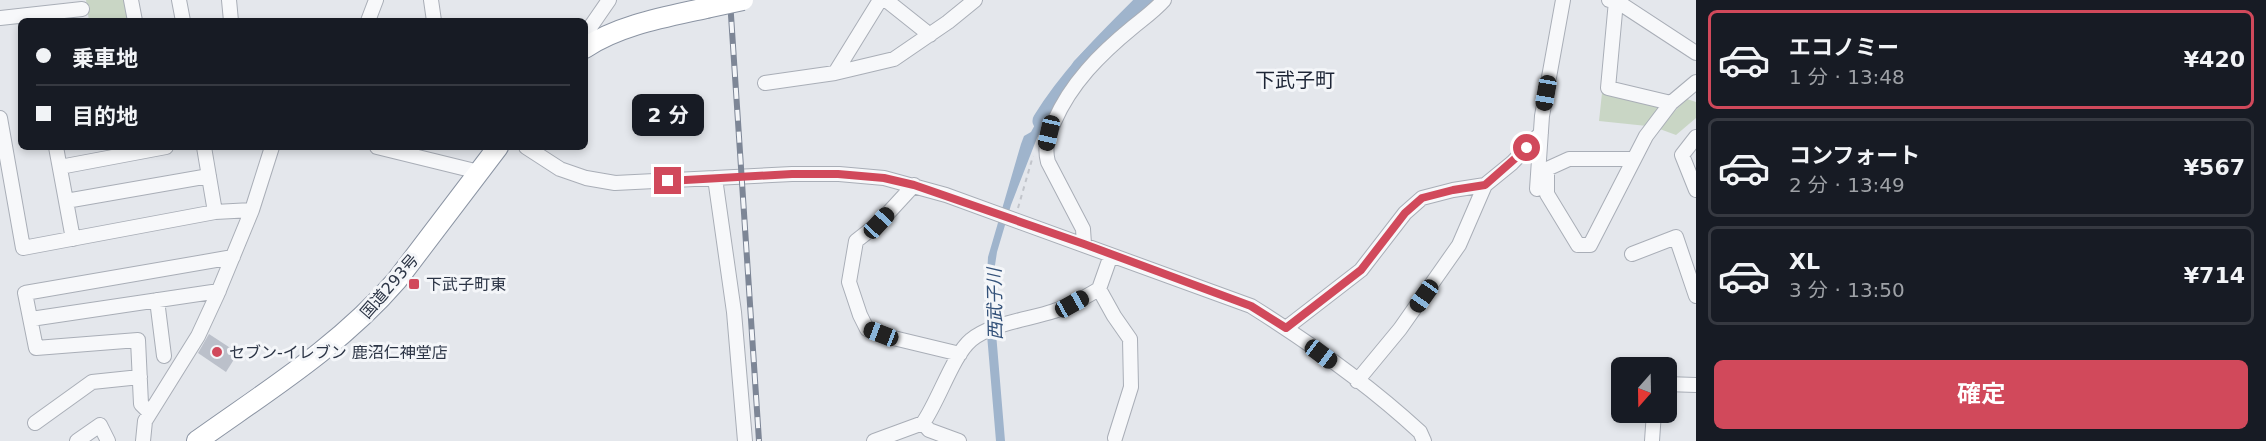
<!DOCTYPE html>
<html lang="ja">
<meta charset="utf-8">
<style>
body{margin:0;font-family:"DejaVu Sans","Noto Sans JP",sans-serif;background:#20242c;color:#f1f3f6;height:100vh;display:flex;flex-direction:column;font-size:22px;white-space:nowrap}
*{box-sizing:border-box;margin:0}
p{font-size:20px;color:#9ea1a6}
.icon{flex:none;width:33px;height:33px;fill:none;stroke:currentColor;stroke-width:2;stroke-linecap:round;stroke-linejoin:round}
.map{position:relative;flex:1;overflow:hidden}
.sheet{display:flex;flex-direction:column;background:#171b24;width:570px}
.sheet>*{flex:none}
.top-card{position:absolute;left:18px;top:18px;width:570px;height:132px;border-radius:9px;box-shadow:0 3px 9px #0003;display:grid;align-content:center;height:132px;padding:0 18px;background:#171b24}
.needle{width:39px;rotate:200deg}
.fabs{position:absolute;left:1611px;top:357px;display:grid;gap:12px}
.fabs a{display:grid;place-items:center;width:66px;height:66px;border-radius:9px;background:#171b24;box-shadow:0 3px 9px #0003;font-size:30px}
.end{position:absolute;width:27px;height:27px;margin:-14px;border:8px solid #d1495b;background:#fff;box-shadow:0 0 0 3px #fff}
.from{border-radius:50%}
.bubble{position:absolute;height:42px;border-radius:9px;background:#171b24;box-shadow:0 3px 9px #0003;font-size:20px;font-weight:700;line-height:42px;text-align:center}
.car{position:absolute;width:18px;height:36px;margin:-18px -9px;border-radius:8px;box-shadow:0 0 4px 2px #0007;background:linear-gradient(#222 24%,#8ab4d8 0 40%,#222 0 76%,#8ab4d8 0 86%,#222 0)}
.top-card b{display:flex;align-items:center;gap:21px;height:57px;font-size:22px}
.top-card b+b{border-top:2px solid #363941}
.top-card i{width:15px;height:15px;background:#f1f3f6}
ul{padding:10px 0 0;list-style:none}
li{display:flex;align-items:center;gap:18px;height:99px;margin:0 12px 9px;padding:0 6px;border:3px solid #363941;border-radius:9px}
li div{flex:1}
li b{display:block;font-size:22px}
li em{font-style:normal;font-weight:700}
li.current{border-color:#d1495b}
li>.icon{width:54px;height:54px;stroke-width:1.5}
.primary-button{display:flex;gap:12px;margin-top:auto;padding:12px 18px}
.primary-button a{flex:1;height:69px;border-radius:9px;background:#d1495b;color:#fff;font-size:24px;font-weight:700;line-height:69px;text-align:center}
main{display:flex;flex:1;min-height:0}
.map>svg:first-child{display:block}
.green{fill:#c9d6c5}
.water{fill:#9fb4cc}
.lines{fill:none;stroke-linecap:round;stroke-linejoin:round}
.river{stroke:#9fb4cc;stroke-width:21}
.building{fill:#bbc0ca}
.minor-casing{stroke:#a9aeb7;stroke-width:16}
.highway-casing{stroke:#8b94a3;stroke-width:22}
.path{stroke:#c2c5cb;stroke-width:2;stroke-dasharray:4.5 4.5;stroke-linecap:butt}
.minor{stroke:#f7f8fa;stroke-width:14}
.highway{stroke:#fff;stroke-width:20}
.rail-casing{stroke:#7d8696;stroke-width:6}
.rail{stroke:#f4f6f9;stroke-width:4;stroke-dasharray:11;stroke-linecap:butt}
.highway-bridge-casing{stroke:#8b94a3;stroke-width:22;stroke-linecap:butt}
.highway-bridge{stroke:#fff;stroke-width:20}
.route{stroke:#d1495b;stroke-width:8}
.poi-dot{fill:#d1495b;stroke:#f4f6f9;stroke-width:2}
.labels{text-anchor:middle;stroke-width:6;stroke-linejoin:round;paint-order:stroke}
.poi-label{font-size:16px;fill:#2b3445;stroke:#f4f6f9;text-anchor:start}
.street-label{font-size:16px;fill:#2b3445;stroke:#f4f6f9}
.water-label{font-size:18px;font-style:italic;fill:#34527a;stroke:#f4f6f9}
.quarter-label{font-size:20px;fill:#1d2536;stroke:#f4f6f9}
</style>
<main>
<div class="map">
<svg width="1696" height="441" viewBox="0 0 1696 441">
<rect width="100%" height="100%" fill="#e4e7ec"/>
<path class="green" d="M86,0H125L129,21H89Z
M1602,93L1653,101L1659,111L1647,126L1599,121Z
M1687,99L1696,102V118L1676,135L1657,128Z"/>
<path class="water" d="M1140,0H1154L1088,57L1061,92L1037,138L1011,205L997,252L992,285L1005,441H996L985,311L988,257L1021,144L1024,136L1031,132L1049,99L1074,61L1095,40L1114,26Z"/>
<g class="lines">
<path class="river" d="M1043,121C1071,75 1110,38 1148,0"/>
</g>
<path class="building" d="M209,334L238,353L226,372L198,353Z"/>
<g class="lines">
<defs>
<path id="minor" d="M131,0L135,21
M179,0L183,21
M229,0L231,21
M431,0L434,21
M886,0L930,35
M1609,0L1618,2L1696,53
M1616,1L1608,88L1671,103L1696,82
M0,18L82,9
M368,21L376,0
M594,42L589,29L609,0
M835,73L880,0
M765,83L835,73L894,59L948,22L975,0
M0,118L23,248L215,212L252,210
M1696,137L1682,155L1696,190
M56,147L73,239
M204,147L215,212
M377,147L479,172
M526,147L560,169L586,178L615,183L792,174H839L884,178L946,195L1251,306C1310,343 1369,385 1420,432L1424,441
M1634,159H1569L1547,169V194L1578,245H1590L1646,136L1671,103
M60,167L166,147
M715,178L734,312L745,441
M914,185L879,223L856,241L849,282L860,315L867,329L881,335L960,354
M1537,189L1542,116L1563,0
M66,201L209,176
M1084,244L1083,229L1048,162C1044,147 1048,136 1054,122C1071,83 1100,54 1133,27C1144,18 1154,11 1164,0
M1632,254L1676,237L1696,296
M1099,289L1114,316L1130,339L1131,387L1115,438
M157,300L164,356
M31,319L219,291
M1286,328L1361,270L1405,213L1422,198L1453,190L1485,185
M1357,381L1400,329L1459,245L1485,185L1512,163L1541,133
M1666,384L1696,385
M150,413L141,404L138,340L36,348L25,293L233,257
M35,423L92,382L140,377
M923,423C939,400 953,355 971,340C989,324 1031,319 1054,311C1070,306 1084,298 1099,289L1111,255
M77,441L100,425L108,441
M143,441L145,421L198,336L217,295L252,210L272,147
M874,441L923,423L929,430L959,441
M1652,441L1654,412"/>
<path id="highway" d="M585,48C619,25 666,17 706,8
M197,441C267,391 340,346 397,280L498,147"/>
</defs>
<use href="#minor" class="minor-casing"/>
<use href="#highway" class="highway-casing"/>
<path class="path" d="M1018,208L1033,156"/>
<use href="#minor" class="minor"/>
<use href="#highway" class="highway"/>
<defs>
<path id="rail" d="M730,0L759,441"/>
</defs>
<use href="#rail" class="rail-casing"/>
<use href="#rail" class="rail"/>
<defs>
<path id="highway-bridge" d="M706,8L743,0"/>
</defs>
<use href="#highway-bridge" class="highway-bridge-casing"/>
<use href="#highway-bridge" class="highway-bridge"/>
</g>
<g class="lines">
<path class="route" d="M668,181L792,174H838L884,178L914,185L1084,244L1251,306L1286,328L1361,270L1405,213L1422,198L1453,190L1485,185L1527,148"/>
</g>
<g class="poi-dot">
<rect x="408" y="278" width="12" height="12" rx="3"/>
<circle cx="217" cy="352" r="6"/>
</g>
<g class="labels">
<g class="poi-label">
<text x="426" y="290">下武子町東</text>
<text x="229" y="358">セブン-イレブン 鹿沼仁神堂店</text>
</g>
<g class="street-label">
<text transform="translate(389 286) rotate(-49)" y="6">国道293号</text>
</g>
<g class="water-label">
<text transform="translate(995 304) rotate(-91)" y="6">西武子川</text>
</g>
<g class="quarter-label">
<text x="1295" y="87">下武子町</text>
</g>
</g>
</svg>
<div class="fabs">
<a><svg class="needle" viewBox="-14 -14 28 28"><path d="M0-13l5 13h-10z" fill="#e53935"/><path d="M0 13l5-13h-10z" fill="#9ea1a6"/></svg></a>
</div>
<i class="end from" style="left:1527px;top:148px"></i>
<i class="end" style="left:668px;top:181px"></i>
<div class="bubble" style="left:632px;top:94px;width:72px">2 分</div>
<i class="car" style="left:1546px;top:93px;rotate:190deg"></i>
<i class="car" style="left:1049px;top:133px;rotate:193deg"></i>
<i class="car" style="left:879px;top:223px;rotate:43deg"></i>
<i class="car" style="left:1424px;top:296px;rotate:215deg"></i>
<i class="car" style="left:1072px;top:304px;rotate:61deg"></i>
<i class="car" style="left:881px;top:334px;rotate:291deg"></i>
<i class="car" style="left:1321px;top:354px;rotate:127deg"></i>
<div class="top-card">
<b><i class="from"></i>乗車地</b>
<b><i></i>目的地</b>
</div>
</div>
<section class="sheet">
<ul>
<li class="current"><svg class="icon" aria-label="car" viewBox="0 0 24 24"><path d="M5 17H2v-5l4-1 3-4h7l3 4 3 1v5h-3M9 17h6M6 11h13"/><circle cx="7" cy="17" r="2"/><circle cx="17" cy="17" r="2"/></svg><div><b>エコノミー</b><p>1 分 · 13:48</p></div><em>¥420</em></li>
<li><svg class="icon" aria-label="car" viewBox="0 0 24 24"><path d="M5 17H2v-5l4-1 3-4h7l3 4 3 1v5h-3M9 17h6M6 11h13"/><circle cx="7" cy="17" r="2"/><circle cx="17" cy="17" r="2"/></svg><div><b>コンフォート</b><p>2 分 · 13:49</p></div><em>¥567</em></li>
<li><svg class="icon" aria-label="car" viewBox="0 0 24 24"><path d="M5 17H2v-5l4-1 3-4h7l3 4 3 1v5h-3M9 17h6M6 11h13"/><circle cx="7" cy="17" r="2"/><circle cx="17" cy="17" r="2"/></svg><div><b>XL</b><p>3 分 · 13:50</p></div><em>¥714</em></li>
</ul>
<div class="primary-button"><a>確定</a></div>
</section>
</main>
